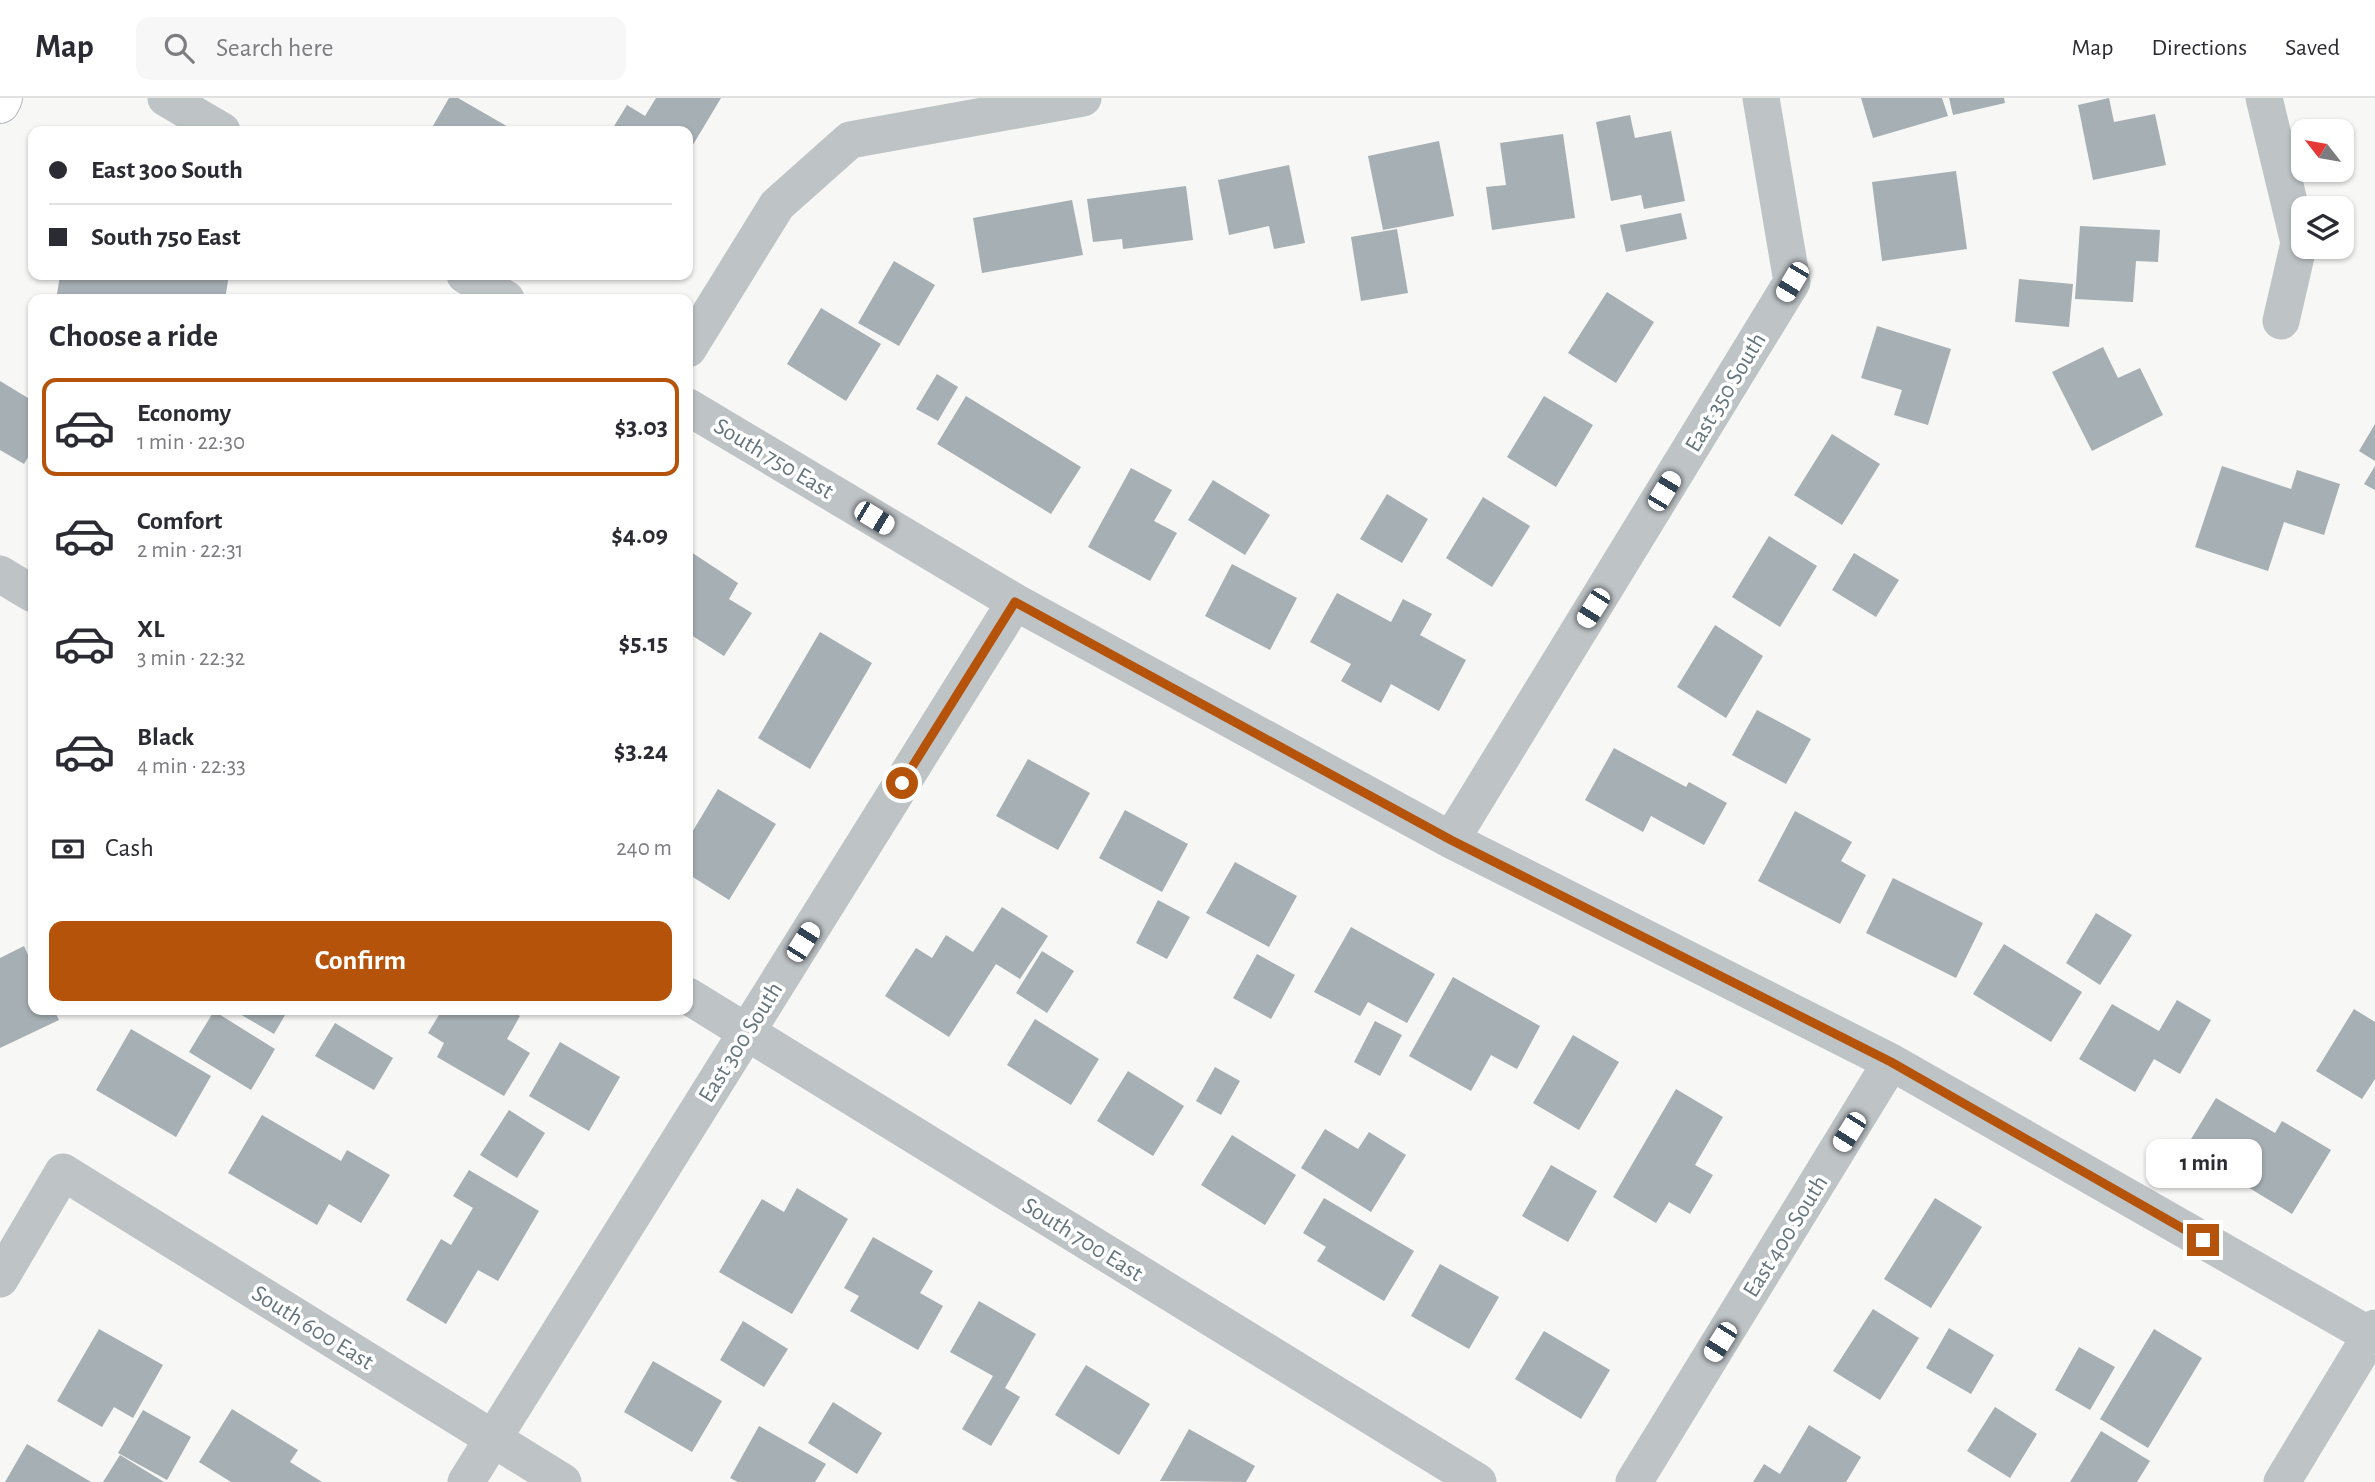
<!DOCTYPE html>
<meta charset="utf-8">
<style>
body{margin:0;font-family:"Alegreya Sans",sans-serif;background:#f7f7f7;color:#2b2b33;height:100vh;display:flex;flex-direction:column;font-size:26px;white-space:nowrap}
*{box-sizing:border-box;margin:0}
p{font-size:23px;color:#7c7c81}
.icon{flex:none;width:38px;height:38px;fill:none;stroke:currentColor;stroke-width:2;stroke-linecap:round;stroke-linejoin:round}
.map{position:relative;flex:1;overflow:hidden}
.side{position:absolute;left:28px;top:196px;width:665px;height:721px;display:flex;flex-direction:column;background:#fff;border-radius:14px;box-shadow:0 2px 5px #0004}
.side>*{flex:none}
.hud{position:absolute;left:28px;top:28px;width:665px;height:154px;border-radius:14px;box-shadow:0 2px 5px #0004;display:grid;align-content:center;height:154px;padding:0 21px;background:#fff}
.needle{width:46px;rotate:301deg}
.fabs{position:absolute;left:2291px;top:21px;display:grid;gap:14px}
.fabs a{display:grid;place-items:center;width:63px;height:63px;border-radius:14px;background:#fff;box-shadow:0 2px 5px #0004;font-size:35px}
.end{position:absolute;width:32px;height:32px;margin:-16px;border:9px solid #b45309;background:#fff;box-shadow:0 0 0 4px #fff}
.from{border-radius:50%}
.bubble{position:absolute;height:49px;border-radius:14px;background:#fff;box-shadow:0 2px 5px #0004;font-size:23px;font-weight:600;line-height:49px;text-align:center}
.car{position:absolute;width:21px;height:42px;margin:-21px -10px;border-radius:9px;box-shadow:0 0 5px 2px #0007;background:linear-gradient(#fff 24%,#345 0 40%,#fff 0 76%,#345 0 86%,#fff 0)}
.hud b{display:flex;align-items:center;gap:24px;height:66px;font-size:26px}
.hud b+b{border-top:2px solid #e1e1e2}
.hud i{width:18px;height:18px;background:#2b2b33}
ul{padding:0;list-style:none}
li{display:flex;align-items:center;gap:21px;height:98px;margin:0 14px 10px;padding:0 7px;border:4px solid transparent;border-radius:14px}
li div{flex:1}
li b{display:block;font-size:26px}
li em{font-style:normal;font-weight:600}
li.on{border-color:#b45309}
li>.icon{width:63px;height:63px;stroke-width:1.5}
h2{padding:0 21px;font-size:32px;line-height:84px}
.pay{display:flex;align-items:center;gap:18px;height:77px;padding:0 21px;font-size:26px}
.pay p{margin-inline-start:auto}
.button{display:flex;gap:14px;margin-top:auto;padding:14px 21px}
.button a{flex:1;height:80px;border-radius:14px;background:#b45309;color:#fff;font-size:28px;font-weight:600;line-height:80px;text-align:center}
header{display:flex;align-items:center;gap:42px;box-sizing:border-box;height:98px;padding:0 35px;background:#fff;border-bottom:2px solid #e1e1e2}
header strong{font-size:33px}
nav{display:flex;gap:38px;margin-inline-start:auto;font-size:24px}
.search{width:490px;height:63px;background:#f7f7f7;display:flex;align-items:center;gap:18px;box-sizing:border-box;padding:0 24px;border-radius:14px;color:#7c7c81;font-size:26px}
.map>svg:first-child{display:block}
.building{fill:#a6afb3}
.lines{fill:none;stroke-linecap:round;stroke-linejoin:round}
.secondary-casing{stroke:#b1b7bb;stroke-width:40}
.street{stroke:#bec3c6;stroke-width:37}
.secondary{stroke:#fff;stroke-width:38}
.route{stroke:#b45309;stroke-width:9}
.labels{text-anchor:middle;stroke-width:7;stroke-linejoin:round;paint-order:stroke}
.street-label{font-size:24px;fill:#64757d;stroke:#fff}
</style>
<header>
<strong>Map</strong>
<div class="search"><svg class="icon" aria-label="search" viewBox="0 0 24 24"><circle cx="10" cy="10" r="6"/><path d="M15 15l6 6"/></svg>Search here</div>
<nav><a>Map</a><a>Directions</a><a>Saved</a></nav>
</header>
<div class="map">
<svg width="2375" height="1384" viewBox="0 0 2375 1384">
<rect width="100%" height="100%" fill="#f7f7f5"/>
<path class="building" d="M449,0H458L515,33H430Z
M656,0H721L688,55V33H611L627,7L645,18Z
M1861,0H1942L1948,18L1873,40Z
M1949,0H2004L2005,5L1953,17Z
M2109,0L2114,24L2155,16L2166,67L2093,82L2078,7Z
M1630,17L1635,40L1671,33L1685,103L1644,111L1641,97L1611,103L1596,24Z
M1563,36L1575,120L1492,132L1486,89L1506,87L1500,45Z
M1439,43L1454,118L1383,132L1368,58Z
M1289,67L1305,145L1274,151L1269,128L1229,137L1218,82Z
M1956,73L1967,151L1882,163L1872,84Z
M1186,88L1193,142L1123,151L1122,141L1093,144L1087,101Z
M1072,102L1083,157L982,175L973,120Z
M1681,115L1687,141L1626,154L1620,127Z
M2080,128L2160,132L2158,164L2136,163L2133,204L2075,201Z
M1397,131L1408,195L1361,203L1351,139Z
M894,163L935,187L899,248L858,225Z
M60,177H229L225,201H89L57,196Z
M2019,181L2073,186L2069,229L2015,224Z
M1607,194L1654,224L1616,285L1568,255Z
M821,210L881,246L846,303L787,266Z
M1877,228L1951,251L1928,327L1894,317L1902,292L1861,280Z
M2103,249L2118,280L2140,270L2163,317L2092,353L2052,274Z
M937,276L958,289L938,323L916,311Z
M0,283L33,303V351L24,366L0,352Z
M966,298L1081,369L1051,416L937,346Z
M1544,298L1593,327L1556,389L1507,359Z
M2375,326V363L2359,353Z
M1832,336L1880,366L1842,427L1794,397Z
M2222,368L2291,391L2297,372L2340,386L2324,437L2284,424L2268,473L2195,449Z
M2375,368V392L2364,386Z
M1131,370L1172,392L1154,423L1177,435L1150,483L1088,449Z
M1213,382L1270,417L1245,457L1188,422Z
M1387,396L1428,421L1402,465L1360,441Z
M1483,399L1530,428L1492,489L1446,460Z
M1769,438L1817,468L1780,529L1732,499Z
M688,452L738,485L729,501L752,515L724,558L688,535Z
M1854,455L1899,482L1876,519L1832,492Z
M1232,466L1297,500L1270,552L1205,518Z
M1337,495L1391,524L1403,501L1432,516L1420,537L1466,562L1439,613L1391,586L1381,605L1341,583L1351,566L1310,544Z
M1715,527L1763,558L1726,620L1677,589Z
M820,534L872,565L810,671L758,640Z
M1757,612L1811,641L1786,686L1732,657Z
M1614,650L1686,689L1689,684L1727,705L1704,747L1651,718L1643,734L1585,702Z
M1028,661L1090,695L1058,752L996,718Z
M718,691L776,726L729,802L688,776V741Z
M1125,712L1188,746L1162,794L1099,760Z
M1795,713L1852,744L1841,763L1866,777L1840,826L1758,783Z
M1235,764L1297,798L1269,849L1206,815Z
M1893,780L1983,825L1956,880L1866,835Z
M1158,802L1190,819L1167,861L1136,845Z
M1002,809L1048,838L1020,881L996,866L949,939L885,898L916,850L932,860L946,837L973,854Z
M2096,815L2132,837L2100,887L2066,865Z
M1351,829L1435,876L1407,925L1368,904L1360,918L1314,894Z
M2004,846L2082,894L2051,944L1973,896Z
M24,848L33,868V912H54L59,922L0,950V860Z
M1042,853L1074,873L1047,915L1016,895Z
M1257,856L1295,877L1271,921L1233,900Z
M1453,879L1540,928L1517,971L1491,957L1471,993L1409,958Z
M2177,902L2211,922L2180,976L2154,961L2135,994L2079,961L2112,906L2159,933Z
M2354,911L2375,924V981L2362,1001L2316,973Z
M233,912H288L274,936Z
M442,912H510L520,918L507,941L530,955L504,998L437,959L444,945L428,935Z
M214,913L275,951L251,992L189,954Z
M1035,921L1099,961L1071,1007L1007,967Z
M1375,923L1402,937L1380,978L1354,964Z
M335,925L393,960L374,992L315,958Z
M131,931L211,978L176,1039L96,992Z
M1573,937L1619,964L1579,1032L1533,1005Z
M560,944L620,979L589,1033L529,998Z
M1215,969L1240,983L1221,1017L1196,1003Z
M1128,973L1184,1008L1153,1058L1097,1023Z
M1676,991L1723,1019L1695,1067L1713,1077L1690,1116L1669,1104L1656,1125L1613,1099Z
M2216,1000L2275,1035L2282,1023L2331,1052L2292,1116L2185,1051Z
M509,1012L545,1035L517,1080L480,1057Z
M262,1017L341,1063L347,1052L390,1077L361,1125L329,1106L317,1127L228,1075Z
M1325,1031L1358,1051L1369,1034L1406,1057L1371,1114L1301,1070Z
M1232,1037L1296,1077L1265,1127L1201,1087Z
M1551,1067L1597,1093L1568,1144L1522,1118Z
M469,1072L539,1113L498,1183L478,1172L446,1226L406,1202L441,1141L451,1147L473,1110L453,1098Z
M797,1090L848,1121L792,1216L719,1174L762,1101L784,1114Z
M1324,1100L1414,1153L1384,1203L1317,1163L1326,1149L1303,1135Z
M1935,1100L1982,1129L1931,1210L1884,1181Z
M873,1139L933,1173L920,1195L943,1208L918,1252L850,1213L859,1198L844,1190Z
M1440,1166L1499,1199L1469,1251L1411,1218Z
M979,1203L1036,1236L1005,1290L1020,1299L991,1348L962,1331L993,1278L950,1254Z
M1873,1211L1919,1240L1880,1302L1833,1273Z
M743,1223L788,1251L764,1289L720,1262Z
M1949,1230L1994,1257L1971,1296L1926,1270Z
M99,1231L163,1267L133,1320L114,1309L102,1329L57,1303Z
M2154,1231L2202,1260L2148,1350L2100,1321Z
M1544,1233L1610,1272L1581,1321L1515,1281Z
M2079,1249L2115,1269L2090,1312L2055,1292Z
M653,1263L722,1303L692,1354L624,1314Z
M1086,1267L1150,1306L1119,1357L1055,1317Z
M833,1304L882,1335L857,1376L808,1345Z
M1995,1309L2037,1336L2010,1380L1967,1353Z
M232,1311L298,1352L290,1364L322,1384H231L199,1364Z
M143,1312L191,1339L167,1382L118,1355Z
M1809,1327L1861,1359L1846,1384H1753L1764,1366L1780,1376Z
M759,1328L826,1366L815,1384H738L730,1380Z
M1189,1331L1255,1368L1246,1384L1160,1383Z
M2101,1333L2150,1363L2137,1384H2070Z
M27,1346L91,1384H5Z
M120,1357L164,1384H103Z"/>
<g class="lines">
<defs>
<path id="secondary" d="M0,6L3,0"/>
</defs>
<use href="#secondary" class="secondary-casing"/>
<path class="street" d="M166,0L222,33
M2264,0L2299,145L2281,223
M465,177L506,201
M688,251L777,107L850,42L1083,0
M688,309L1015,504L1451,742L1891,964L2371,1238
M0,476L33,496
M1451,742L1792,184L1761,0
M688,898L1478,1384
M0,1181L63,1074L563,1384
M466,1384L1015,504
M1634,1384L1891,964
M2282,1384L2375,1230"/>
<use href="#secondary" class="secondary"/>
</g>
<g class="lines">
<path class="route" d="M902,685L1015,504L1451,742L1891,964L2203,1142"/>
</g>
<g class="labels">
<g class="street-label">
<text transform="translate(1725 294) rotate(-59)" y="8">East 350 South</text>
<text transform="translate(774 360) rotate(31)" y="8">South 750 East</text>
<text transform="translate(740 944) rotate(-58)" y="8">East 300 South</text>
<text transform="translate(1785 1138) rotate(-58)" y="8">East 400 South</text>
<text transform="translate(1083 1141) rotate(32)" y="8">South 700 East</text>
<text transform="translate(313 1229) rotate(32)" y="8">South 600 East</text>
</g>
</g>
</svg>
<div class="fabs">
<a><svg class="needle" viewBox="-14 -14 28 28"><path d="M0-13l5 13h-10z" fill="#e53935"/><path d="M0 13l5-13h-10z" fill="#7c7c81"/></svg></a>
<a><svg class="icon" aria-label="layers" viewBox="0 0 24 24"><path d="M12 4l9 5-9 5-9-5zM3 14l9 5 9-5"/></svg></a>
</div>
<i class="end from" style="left:902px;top:685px"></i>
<i class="end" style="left:2203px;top:1142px"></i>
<div class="bubble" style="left:2146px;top:1041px;width:116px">1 min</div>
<i class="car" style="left:1792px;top:184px;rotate:211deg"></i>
<i class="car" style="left:1664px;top:393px;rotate:31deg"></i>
<i class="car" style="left:874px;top:420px;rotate:121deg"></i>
<i class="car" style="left:1593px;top:510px;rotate:212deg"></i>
<i class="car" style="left:803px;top:844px;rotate:32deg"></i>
<i class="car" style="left:1849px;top:1034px;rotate:212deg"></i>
<i class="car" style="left:1720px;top:1244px;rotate:212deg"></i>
<div class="hud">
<b><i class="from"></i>East 300 South</b>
<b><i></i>South 750 East</b>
</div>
<section class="side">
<h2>Choose a ride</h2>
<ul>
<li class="on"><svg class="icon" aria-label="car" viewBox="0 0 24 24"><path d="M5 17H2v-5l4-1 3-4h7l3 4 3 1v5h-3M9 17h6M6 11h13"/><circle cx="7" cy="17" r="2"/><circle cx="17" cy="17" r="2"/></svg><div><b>Economy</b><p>1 min · 22:30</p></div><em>$3.03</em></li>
<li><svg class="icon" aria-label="car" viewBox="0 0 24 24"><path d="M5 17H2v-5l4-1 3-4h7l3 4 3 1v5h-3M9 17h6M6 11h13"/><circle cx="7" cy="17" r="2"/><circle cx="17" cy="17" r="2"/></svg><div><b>Comfort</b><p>2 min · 22:31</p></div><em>$4.09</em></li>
<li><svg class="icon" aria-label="car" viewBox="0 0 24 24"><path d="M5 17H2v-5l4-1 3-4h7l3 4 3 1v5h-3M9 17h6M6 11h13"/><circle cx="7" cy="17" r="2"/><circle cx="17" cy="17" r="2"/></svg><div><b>XL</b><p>3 min · 22:32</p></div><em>$5.15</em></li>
<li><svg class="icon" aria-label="car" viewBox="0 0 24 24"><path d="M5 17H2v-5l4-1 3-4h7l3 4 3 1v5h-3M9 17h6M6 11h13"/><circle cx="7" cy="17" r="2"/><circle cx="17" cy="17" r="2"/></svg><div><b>Black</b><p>4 min · 22:33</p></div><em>$3.24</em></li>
</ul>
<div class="pay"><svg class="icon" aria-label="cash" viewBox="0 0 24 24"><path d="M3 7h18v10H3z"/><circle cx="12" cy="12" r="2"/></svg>Cash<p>240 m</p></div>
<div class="button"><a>Confirm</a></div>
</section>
</div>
